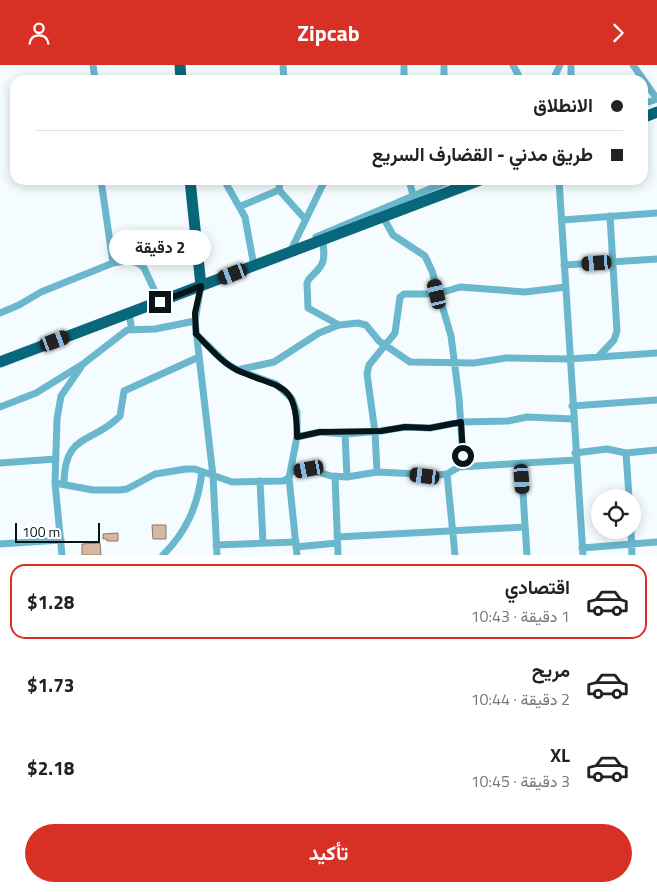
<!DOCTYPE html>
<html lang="ar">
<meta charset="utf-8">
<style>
body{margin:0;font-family:"Titillium Web",Vazirmatn,sans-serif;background:#f6f6f6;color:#222;direction:rtl;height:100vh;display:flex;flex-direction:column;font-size:19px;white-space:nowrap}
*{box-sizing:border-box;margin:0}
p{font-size:16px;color:#767676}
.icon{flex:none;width:28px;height:28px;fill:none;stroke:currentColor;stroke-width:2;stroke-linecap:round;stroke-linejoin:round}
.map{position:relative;height:490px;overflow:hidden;direction:ltr}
.details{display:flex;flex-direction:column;background:#fff;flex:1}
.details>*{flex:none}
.banner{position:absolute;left:10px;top:10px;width:638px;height:110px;border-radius:15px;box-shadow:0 2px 12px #0003;direction:rtl;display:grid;align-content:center;height:110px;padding:0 25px;background:#fff}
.tools{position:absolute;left:591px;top:424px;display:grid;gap:10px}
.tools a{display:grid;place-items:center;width:50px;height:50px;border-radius:50%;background:#fff;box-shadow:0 2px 12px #0003;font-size:25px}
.scale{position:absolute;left:15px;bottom:12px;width:85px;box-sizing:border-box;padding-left:5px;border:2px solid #071519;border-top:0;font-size:14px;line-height:18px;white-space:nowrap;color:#071519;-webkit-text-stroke:4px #fff;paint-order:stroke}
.end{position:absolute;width:22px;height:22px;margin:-11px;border:6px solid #071519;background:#fff;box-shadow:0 0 0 2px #fff}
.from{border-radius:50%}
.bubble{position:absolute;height:35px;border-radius:18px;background:#fff;box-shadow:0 2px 12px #0003;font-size:16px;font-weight:700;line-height:35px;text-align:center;direction:rtl}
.car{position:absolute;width:15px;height:30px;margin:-15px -8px;border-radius:6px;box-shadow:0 0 4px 1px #0007;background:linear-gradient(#222 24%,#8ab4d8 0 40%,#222 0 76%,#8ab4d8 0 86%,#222 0)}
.banner b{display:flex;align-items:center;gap:18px;height:48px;font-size:19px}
.banner b+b{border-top:1px solid #e0e0e0}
.banner i{width:12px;height:12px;background:#222}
ul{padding:9px 0 0;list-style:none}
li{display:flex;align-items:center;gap:15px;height:75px;margin:0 10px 8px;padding:0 15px;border:2px solid transparent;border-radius:15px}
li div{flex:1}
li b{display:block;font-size:19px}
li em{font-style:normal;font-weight:700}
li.current{border-color:#d93025}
li>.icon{width:45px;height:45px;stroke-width:1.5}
.button{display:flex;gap:10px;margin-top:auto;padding:10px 25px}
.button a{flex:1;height:58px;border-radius:30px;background:#d93025;color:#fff;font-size:20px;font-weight:700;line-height:58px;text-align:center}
header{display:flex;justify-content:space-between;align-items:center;height:65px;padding:0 25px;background:#d93025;color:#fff;font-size:22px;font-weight:700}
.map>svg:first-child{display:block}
.building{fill:#d6b9a5;stroke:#8e7461}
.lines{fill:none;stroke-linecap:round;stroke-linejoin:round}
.minor{stroke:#6bb7cd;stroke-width:7}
.trunk{stroke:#08677b;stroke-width:11}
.route{stroke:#071519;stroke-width:6}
</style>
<header><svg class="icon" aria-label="forward" viewBox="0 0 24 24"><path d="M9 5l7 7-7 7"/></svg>Zipcab<svg class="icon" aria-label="person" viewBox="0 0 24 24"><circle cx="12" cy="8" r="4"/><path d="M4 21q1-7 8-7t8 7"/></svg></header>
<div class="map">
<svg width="657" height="490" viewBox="0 0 657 490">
<rect width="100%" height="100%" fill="#f5fcff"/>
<path class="building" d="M152,460H166V474H153Z
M118,468V476H107V474H103V469Z
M100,478L101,490H82V479Z"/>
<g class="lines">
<path class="minor" d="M93,0L95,15
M283,0L284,15
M444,0V15
M513,0L521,15
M571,0V15
M633,0L657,34
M265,15L284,14
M404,15V0
M553,15L560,0
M642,39L657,34
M101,115L113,198
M224,115L245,152L254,201
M280,115L279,125L305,154
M409,115L413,130
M559,115L583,490
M241,141L279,125
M383,152L393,170L425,191L432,206L451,271L459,333L463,391L459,402
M562,155L657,148
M316,172L451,115
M323,175C325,198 325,198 309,214L307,218L308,243L339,260
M290,187L325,115
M564,200L657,194
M201,221L195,256L213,411L217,490
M0,248L19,240L41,227L113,198C124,196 136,194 144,203L160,237
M129,249L132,265
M598,292L614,275L617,266L610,151
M237,305L274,297L319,268L339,260L358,258L366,260L379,276L410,297L474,298L506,293L569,294L657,288
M572,341L657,335
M0,342L36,328L83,299L127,265L155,264L195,256
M345,369L347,412
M297,372L320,367L345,369L381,366L405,362L430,363L461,357L508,356L527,352L573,354
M575,388L607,384L626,388L629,432
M626,388L657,385
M0,398L56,394
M521,398L527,490
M292,407L309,404L331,411L347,412L377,407L438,410L447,409L459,402L576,395
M377,407L375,367L367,309L369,300L395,268L400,232L404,229H437L460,222L525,227L566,222
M447,409L455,490
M335,411L338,490
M289,413L297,490
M260,416L263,478
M55,418L93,425H120L127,424L155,409L186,404H195L232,417L283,416L289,413L297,372V347L292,334L276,319L237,305L226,298L196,269
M64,419C64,367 93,379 120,351L124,326L199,292
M631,465L632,490
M337,472L525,462
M0,479L61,475
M216,480L296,477
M296,482L337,478
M582,483L657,477
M62,490L55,418L57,354L61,331L81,302
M163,490C187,466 198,440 202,407"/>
<path class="trunk" d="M180,0L181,15
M642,53L657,47
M190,115L201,221
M0,297L480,115"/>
</g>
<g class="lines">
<path class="route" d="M160,237L201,221L195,248L196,269C209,282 221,297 237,305C281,325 297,315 297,372L320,367L381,366L405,362L430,363L461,357L463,391"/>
</g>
</svg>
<div class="tools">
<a><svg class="icon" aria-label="locate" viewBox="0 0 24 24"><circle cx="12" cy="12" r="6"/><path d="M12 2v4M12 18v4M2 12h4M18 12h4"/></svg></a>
</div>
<div class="scale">100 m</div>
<i class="end from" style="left:463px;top:391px"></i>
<i class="end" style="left:160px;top:237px"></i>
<div class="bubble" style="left:109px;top:165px;width:102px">2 دقيقة</div>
<i class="car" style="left:597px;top:198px;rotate:266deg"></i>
<i class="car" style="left:233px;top:209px;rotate:249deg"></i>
<i class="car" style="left:437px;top:229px;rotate:347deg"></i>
<i class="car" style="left:55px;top:276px;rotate:69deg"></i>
<i class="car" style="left:309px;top:404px;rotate:259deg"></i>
<i class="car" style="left:425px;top:411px;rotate:277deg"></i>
<i class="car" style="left:522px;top:414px;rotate:176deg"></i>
<div class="banner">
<b><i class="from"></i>الانطلاق</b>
<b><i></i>طريق مدني - القضارف السريع</b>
</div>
</div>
<section class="details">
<ul>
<li class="current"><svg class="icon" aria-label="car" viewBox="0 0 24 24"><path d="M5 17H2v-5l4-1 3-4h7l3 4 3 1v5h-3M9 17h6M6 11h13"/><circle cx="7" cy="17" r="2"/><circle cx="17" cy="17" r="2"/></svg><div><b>اقتصادي</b><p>1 دقيقة · 10:43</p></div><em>$1.28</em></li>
<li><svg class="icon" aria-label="car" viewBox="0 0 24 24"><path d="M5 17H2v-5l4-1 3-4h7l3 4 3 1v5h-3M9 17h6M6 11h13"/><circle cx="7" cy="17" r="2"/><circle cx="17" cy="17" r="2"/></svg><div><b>مريح</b><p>2 دقيقة · 10:44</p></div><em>$1.73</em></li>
<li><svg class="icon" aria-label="car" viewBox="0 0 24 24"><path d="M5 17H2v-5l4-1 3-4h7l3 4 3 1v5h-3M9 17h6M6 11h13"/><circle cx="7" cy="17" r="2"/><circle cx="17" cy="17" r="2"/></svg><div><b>XL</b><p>3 دقيقة · 10:45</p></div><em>$2.18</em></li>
</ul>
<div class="button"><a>تأكيد</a></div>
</section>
